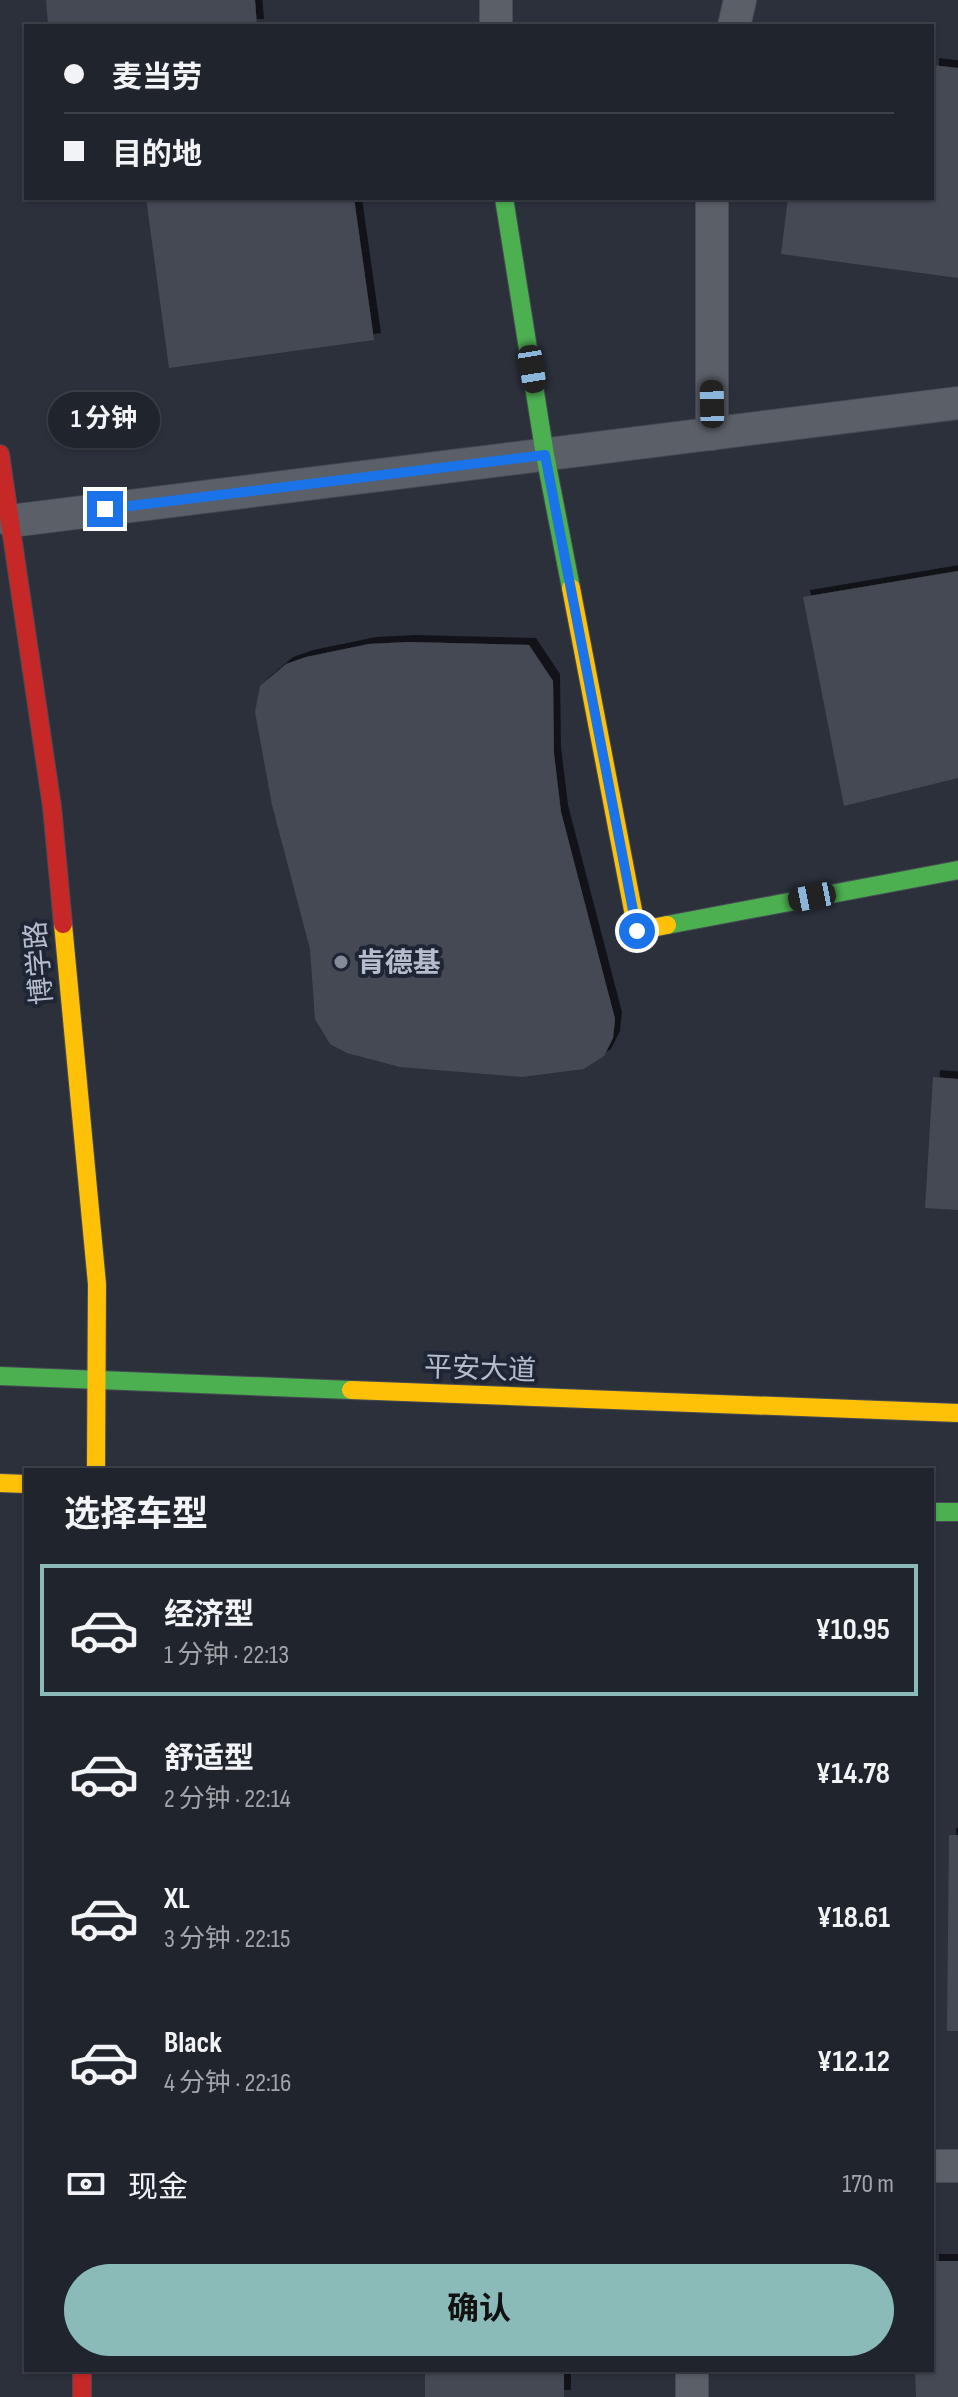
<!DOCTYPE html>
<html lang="zh">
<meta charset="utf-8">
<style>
body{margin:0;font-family:"Sofia Sans Condensed","Noto Sans SC",sans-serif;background:#2d3038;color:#f1f3f6;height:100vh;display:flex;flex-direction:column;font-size:30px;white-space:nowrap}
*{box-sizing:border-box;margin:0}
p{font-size:26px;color:#a2a4a9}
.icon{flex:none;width:44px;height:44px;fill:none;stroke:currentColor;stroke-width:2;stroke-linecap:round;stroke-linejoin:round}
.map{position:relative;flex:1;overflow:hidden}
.panel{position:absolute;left:24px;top:1468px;width:910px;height:904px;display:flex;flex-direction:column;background:#20242c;border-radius:0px;box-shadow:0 2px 6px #0004,0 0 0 2px #3d4148}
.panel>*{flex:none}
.guide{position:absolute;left:24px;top:24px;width:910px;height:176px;border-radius:0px;box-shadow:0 2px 6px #0004,0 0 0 2px #3d4148;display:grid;align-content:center;height:176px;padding:0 40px;background:#20242c}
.end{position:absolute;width:36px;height:36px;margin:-18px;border:10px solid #1a73e8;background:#fff;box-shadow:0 0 0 4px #fff}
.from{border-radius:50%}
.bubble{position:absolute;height:56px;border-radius:28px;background:#20242c;box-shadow:0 2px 6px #0004,0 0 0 2px #3d4148;font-size:26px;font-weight:700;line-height:56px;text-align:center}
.car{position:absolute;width:24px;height:48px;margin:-24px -12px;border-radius:10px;box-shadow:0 0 6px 2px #0007;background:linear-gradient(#222 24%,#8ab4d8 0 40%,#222 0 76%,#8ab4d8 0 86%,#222 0)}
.guide b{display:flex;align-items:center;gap:28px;height:76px;font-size:30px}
.guide b+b{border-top:2px solid #3d4148}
.guide i{width:20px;height:20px;background:#f1f3f6}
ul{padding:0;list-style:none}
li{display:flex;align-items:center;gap:24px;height:132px;margin:0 16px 12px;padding:0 24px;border:4px solid transparent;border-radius:0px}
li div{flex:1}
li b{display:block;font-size:30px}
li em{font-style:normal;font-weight:700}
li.on{border-color:#8bbbb9}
li>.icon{width:72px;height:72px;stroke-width:1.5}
h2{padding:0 40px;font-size:36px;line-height:96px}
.pay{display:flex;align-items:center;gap:20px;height:88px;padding:0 40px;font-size:30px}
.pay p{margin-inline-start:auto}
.action{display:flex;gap:16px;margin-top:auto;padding:16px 40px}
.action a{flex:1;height:92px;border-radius:48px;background:#8bbbb9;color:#111;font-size:32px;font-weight:700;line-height:92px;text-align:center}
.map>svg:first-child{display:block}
.building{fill:#444952;filter:url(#shadow)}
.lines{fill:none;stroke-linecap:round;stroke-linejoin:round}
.street-casing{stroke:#474b54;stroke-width:34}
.fast-casing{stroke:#474b54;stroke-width:20}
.slow-casing{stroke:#474b54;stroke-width:20}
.jam-casing{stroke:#474b54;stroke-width:20}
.street{stroke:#5b5f68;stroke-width:32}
.fast{stroke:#4caf50;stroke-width:18}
.slow{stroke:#ffc107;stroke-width:18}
.jam{stroke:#c62828;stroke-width:18}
.route{stroke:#1a73e8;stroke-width:10}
.poi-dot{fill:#858b99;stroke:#1e2636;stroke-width:3}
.labels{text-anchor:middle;stroke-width:8;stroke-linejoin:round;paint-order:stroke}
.poi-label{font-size:28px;font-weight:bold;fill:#b6bccb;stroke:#1e2636;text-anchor:start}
.street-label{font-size:28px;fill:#b6bccb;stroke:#1e2636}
</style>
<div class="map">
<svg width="958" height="2397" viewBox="0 0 958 2397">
<defs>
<filter id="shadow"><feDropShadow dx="7" dy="-7" stdDeviation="0" flood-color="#0009"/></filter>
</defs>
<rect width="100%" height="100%" fill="#2b303b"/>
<path class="building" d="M46,0H255L257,26H48Z
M932,65L958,68V278L781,254L788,198H932Z
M146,198H354L374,340L169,368Z
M958,571V778L844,806L803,597Z
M408,642L529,645L553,681L554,754L561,812L615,1019L613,1038L604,1056L584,1069L522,1077L400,1067L347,1053L330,1044L315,1019L310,949L272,805L255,712L260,686L286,664L306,657L369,644Z
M933,1077L958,1079V1210L925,1208Z
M949,1835H958V2031H947Z
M932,2261H958V2397H916L915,2370H932Z
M425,2370H564V2397H425Z"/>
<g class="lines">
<defs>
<path id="street" d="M496,26V0
M734,26L740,0
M712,198V434
M11,521L958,403
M932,2166H958
M692,2370V2397"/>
<path id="fast" d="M504,198L545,455L571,588
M667,925L958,870
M0,1376L351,1390
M932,1512H958"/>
<path id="slow" d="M571,588L637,931L667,925
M63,924L97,1284L96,1470
M351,1390L958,1413
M0,1483L26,1484"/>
<path id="jam" d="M0,454L52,807L63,924
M82,2370V2397"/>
</defs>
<use href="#street" class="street-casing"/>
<use href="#fast" class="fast-casing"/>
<use href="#slow" class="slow-casing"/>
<use href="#jam" class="jam-casing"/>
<use href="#street" class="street"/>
<use href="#fast" class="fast"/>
<use href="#slow" class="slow"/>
<use href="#jam" class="jam"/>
</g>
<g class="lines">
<path class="route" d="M105,509L545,455L637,931"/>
</g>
<circle class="poi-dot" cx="341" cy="962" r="8"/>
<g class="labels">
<g class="poi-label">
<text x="357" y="972">肯德基</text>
</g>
<g class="street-label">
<text transform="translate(38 963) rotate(-95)" y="10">博学路</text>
<text transform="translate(480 1368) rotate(2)" y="10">平安大道</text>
</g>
</g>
</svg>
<i class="end from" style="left:637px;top:931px"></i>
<i class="end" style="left:105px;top:509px"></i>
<div class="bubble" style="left:48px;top:392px;width:112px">1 分钟</div>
<i class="car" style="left:532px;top:369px;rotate:171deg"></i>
<i class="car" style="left:712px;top:404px;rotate:359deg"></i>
<i class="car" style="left:812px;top:897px;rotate:259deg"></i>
<div class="guide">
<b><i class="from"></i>麦当劳</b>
<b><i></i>目的地</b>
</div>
<section class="panel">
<h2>选择车型</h2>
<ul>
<li class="on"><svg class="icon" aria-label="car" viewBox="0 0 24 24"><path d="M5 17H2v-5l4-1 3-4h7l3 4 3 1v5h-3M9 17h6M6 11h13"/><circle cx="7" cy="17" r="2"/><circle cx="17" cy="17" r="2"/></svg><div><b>经济型</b><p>1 分钟 · 22:13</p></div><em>¥10.95</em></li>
<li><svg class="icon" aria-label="car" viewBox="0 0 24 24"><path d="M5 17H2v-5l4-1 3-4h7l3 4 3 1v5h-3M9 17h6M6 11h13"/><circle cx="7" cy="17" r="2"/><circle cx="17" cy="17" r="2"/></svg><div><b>舒适型</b><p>2 分钟 · 22:14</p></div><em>¥14.78</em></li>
<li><svg class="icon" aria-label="car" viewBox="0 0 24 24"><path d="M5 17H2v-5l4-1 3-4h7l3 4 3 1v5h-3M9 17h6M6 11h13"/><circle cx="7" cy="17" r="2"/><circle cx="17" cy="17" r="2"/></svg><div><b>XL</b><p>3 分钟 · 22:15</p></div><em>¥18.61</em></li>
<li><svg class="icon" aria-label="car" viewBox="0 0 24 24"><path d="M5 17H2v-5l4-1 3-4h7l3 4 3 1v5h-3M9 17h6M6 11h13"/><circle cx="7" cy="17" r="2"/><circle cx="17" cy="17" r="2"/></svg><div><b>Black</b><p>4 分钟 · 22:16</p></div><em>¥12.12</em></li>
</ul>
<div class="pay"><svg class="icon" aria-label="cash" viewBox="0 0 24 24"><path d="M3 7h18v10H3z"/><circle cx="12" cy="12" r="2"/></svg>现金<p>170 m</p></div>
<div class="action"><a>确认</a></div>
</section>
</div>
